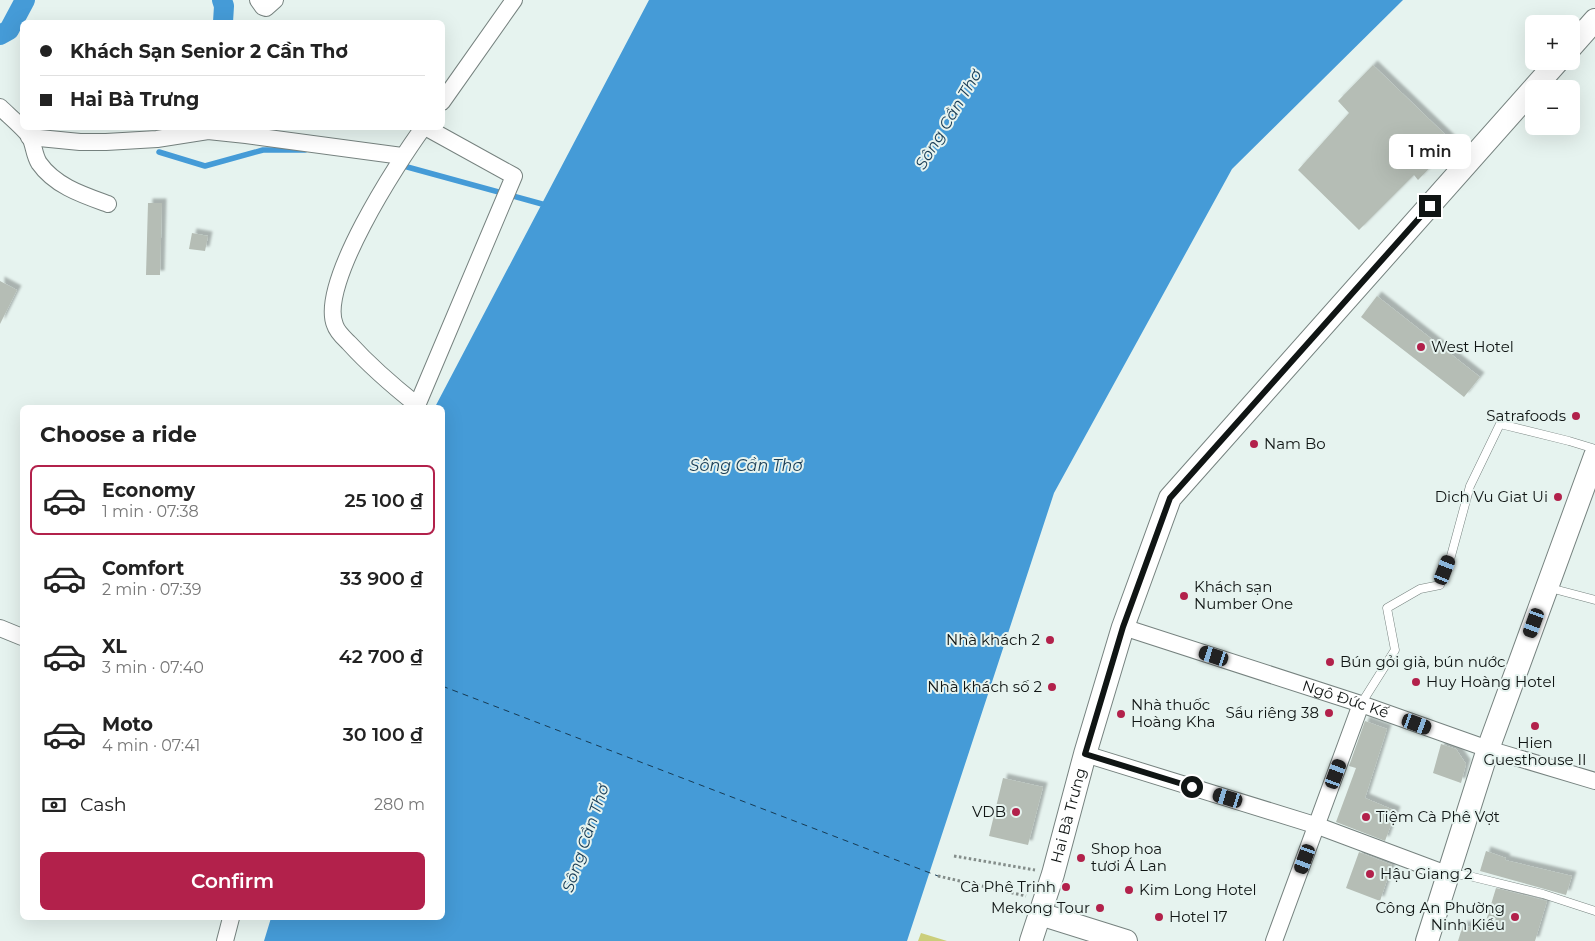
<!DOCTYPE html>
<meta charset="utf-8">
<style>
body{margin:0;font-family:Montserrat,sans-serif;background:#f6f6f6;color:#222;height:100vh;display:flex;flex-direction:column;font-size:19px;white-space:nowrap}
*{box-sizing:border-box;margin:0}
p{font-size:16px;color:#767676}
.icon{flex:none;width:28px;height:28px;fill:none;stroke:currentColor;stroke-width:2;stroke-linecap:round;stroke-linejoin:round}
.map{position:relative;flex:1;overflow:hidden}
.side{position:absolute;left:20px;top:405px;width:425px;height:515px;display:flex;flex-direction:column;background:#fff;border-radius:8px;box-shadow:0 5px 20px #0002}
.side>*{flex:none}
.banner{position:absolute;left:20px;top:20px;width:425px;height:110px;border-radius:8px;box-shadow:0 5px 20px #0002;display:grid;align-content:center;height:110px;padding:0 20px;background:#fff}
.buttons{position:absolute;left:1525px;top:15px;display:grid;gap:10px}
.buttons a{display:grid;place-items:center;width:55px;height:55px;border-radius:8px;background:#fff;box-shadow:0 5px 20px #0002;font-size:25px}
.end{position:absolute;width:22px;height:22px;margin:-11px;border:6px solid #101514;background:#fff;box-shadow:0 0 0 2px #fff}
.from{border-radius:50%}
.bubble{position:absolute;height:35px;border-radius:8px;background:#fff;box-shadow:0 5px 20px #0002;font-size:16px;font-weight:600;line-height:35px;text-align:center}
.car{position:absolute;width:15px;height:30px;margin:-15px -8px;border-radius:6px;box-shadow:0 0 4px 1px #0007;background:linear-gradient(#222 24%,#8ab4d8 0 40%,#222 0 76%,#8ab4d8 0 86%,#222 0)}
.banner b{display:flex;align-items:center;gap:18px;height:48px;font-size:19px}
.banner b+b{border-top:1px solid #e0e0e0}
.banner i{width:12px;height:12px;background:#222}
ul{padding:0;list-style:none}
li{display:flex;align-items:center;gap:15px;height:70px;margin:0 10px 8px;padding:0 10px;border:2px solid transparent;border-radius:8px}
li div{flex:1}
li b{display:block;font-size:19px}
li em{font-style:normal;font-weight:600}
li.active{border-color:#b2214b}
li>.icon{width:45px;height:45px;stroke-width:1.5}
h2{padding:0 20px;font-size:22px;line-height:60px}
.pay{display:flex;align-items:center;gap:12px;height:55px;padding:0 20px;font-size:19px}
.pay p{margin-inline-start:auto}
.primary-button{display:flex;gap:10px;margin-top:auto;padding:10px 20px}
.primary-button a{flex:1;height:58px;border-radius:8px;background:#b2214b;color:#fff;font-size:20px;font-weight:600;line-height:58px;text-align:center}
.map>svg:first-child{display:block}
.green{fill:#cbce7a}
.water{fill:#459bd7}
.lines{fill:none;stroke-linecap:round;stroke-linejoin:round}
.stream{stroke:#459bd7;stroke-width:5.5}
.canal{stroke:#459bd7;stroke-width:20}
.ferry{stroke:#173b54;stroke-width:1;stroke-dasharray:6 5;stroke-linecap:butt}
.building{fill:#b5bdb5;filter:url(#shadow)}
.lane-casing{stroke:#76827f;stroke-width:9}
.street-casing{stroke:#76827f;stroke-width:18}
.secondary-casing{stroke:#76827f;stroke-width:24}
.path{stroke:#848d8a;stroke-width:3;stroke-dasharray:2.5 2.5;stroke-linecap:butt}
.lane{stroke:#fff;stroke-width:8}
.street{stroke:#fff;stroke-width:16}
.secondary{stroke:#fff;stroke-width:22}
.route{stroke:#101514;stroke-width:6}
.poi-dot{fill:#b2214b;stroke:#e6f3ef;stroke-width:2}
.labels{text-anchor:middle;stroke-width:4;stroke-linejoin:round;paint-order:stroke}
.poi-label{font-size:15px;fill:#101514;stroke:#e6f3ef;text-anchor:start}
.street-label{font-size:15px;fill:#101514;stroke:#e6f3ef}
.water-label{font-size:16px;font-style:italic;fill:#173b54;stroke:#e6f3ef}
</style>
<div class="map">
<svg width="1595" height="941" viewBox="0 0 1595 941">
<defs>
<filter id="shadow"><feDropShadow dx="4.5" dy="-4.5" stdDeviation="1" flood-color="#0004"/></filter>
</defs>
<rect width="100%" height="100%" fill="#e6f3ef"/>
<path class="green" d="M921,933L947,941H918Z"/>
<path class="water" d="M649,0H1403L1232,169L1054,493L907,941H264L271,918H442V408L435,407Z"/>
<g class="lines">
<path class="stream" d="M159,152L205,166L263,150H305
M400,165L542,204"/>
<path class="canal" d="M222,0L224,6L223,22
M0,35L9,30L25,0"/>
<path class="ferry" d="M442,686L938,876"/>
</g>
<path class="building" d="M1373,65L1454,143L1418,180L1414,175L1359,230L1298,170L1349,113L1338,101Z
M148,203H162L160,275H146Z
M192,233L208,236L205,251L189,249Z
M0,281L17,290L0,324Z
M1377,296L1480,377L1464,397L1361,317Z
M1365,721L1387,729L1365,798L1396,811L1385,841L1336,822L1356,768L1349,766Z
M1441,744L1456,749L1466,764L1461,783L1433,773Z
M1003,778L1043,787L1028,845L989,836Z
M1486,851L1506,858L1505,860L1572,876L1566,895L1480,871Z
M1359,852L1392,865L1380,901L1346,888Z
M1496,888L1547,901L1535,941H1458L1463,925L1483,931Z"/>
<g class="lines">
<defs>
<path id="lane" d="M1550,588L1595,600
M1361,704L1395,650L1387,608L1420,589L1440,585L1451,556L1470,486L1500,424L1569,441L1595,449
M1451,875H1465L1543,894L1595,911"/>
<g id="street">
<path d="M258,0L263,7L266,8L275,0"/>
<path d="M442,102L514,0"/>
<path d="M0,107C8,115 25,129 30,137C34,145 34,155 39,163C55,186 83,195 108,204"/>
<path d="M29,137L80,142H106L157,139L208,131L246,135L402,156"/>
<path d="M417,405C393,386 370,366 349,343C344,338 337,332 335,325C318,285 398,162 423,128"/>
<path d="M416,408L514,176L427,128"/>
<path id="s1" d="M1123,627L1361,704L1488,749L1595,781"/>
<path d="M0,628L22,637"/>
<path d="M1085,754L1318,826L1449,875"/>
<path d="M225,941L231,918"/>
<path d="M1274,941L1361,704"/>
</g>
<g id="secondary">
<path d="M1571,47L1595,20"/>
<path d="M1040,914L1126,941"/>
<path id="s2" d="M1031,941L1053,874L1085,754L1123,627L1170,498L1558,61"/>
<path d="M1427,941L1488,749L1595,456"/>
</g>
</defs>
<use href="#lane" class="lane-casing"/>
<use href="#street" class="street-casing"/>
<use href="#secondary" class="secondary-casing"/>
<path class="path" d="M954,856L1035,870
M938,876L1026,896"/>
<use href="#lane" class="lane"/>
<use href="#street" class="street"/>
<use href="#secondary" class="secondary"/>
</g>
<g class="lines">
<path class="route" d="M1192,787L1085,754L1123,627L1170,498L1430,206"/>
</g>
<g class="poi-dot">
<circle cx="1421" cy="347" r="5"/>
<circle cx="1576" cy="416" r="5"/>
<circle cx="1254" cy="444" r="5"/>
<circle cx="1558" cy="497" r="5"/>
<circle cx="1184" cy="596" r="5"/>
<circle cx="1050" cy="640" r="5"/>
<circle cx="1330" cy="662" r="5"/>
<circle cx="1416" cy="682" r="5"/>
<circle cx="1052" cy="687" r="5"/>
<circle cx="1329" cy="713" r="5"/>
<circle cx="1121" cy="714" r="5"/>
<circle cx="1535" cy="726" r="5"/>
<circle cx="1016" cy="812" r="5"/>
<circle cx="1366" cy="817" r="5"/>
<circle cx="1081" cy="858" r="5"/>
<circle cx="1370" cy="874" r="5"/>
<circle cx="1066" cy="887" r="5"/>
<circle cx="1129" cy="890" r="5"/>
<circle cx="1100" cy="908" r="5"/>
<circle cx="1159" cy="917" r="5"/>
<circle cx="1515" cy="917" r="5"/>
</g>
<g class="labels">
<g class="poi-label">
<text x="1431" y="352">West Hotel</text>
<text x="1566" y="421" text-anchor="end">Satrafoods</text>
<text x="1264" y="449">Nam Bo</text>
<text x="1548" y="502" text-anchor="end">Dich Vu Giat Ui</text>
<text x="1194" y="592">Khách sạn<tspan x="1194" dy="17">Number One</tspan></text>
<text x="1040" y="645" text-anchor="end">Nhà khách 2</text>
<text x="1340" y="667">Bún gỏi già, bún nước</text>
<text x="1426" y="687">Huy Hoàng Hotel</text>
<text x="1042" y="692" text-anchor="end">Nhà khách số 2</text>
<text x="1131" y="710">Nhà thuốc<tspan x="1131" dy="17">Hoàng Kha</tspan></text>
<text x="1319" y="718" text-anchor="end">Sầu riêng 38</text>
<text x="1535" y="748" text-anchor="middle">Hien<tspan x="1535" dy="17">Guesthouse II</tspan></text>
<text x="1006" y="817" text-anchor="end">VDB</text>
<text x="1376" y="822">Tiệm Cà Phê Vợt</text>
<text x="1091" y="854">Shop hoa<tspan x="1091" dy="17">tươi Á Lan</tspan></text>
<text x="1380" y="879">Hậu Giang 2</text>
<text x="1056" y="892" text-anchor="end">Cà Phê Trinh</text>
<text x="1139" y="895">Kim Long Hotel</text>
<text x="1090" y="913" text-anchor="end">Mekong Tour</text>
<text x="1505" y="913" text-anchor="end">Công An Phường<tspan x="1505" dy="17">Ninh Kiều</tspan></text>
<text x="1169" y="922">Hotel 17</text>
</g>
<g class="street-label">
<text dy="5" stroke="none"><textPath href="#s1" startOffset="234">Ngô Đức Kế</textPath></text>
<text dy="5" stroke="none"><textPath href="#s2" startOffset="131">Hai Bà Trưng</textPath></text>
</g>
<g class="water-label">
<text transform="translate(948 119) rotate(-59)" y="6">Sông Cần Thơ</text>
<text x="746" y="471">Sông Cần Thơ</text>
<text transform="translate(585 838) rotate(-71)" y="6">Sông Cần Thơ</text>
</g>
</g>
</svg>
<div class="buttons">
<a>+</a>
<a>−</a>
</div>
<i class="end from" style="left:1192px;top:787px"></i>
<i class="end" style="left:1430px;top:206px"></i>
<div class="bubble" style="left:1389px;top:134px;width:82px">1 min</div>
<i class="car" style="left:1445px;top:570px;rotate:21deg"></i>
<i class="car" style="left:1534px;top:623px;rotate:200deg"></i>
<i class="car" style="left:1214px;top:656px;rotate:288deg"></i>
<i class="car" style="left:1417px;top:724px;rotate:110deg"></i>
<i class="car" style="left:1336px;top:774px;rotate:20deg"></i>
<i class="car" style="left:1228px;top:798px;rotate:287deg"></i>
<i class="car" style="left:1305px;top:859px;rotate:200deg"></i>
<div class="banner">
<b><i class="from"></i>Khách Sạn Senior 2 Cần Thơ</b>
<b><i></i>Hai Bà Trưng</b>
</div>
<section class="side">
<h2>Choose a ride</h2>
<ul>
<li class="active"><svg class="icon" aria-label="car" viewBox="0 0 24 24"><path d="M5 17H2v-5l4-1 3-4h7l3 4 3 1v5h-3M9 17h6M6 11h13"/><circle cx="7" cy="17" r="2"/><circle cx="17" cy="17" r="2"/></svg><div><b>Economy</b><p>1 min · 07:38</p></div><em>25 100 ₫</em></li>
<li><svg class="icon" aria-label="car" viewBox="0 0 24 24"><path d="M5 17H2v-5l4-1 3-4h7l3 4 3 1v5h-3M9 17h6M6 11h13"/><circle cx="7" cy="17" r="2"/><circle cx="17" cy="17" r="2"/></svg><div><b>Comfort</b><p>2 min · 07:39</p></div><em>33 900 ₫</em></li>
<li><svg class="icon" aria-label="car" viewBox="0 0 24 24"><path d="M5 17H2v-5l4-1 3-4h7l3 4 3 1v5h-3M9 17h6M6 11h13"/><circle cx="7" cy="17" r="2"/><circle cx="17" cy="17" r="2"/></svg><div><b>XL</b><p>3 min · 07:40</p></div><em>42 700 ₫</em></li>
<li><svg class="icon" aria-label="car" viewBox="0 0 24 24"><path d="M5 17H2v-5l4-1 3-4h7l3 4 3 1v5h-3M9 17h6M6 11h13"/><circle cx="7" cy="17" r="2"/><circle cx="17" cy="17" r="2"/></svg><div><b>Moto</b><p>4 min · 07:41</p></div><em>30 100 ₫</em></li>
</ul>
<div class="pay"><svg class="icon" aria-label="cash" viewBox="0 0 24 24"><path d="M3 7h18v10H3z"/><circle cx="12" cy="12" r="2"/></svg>Cash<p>280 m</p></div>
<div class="primary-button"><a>Confirm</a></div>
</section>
</div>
